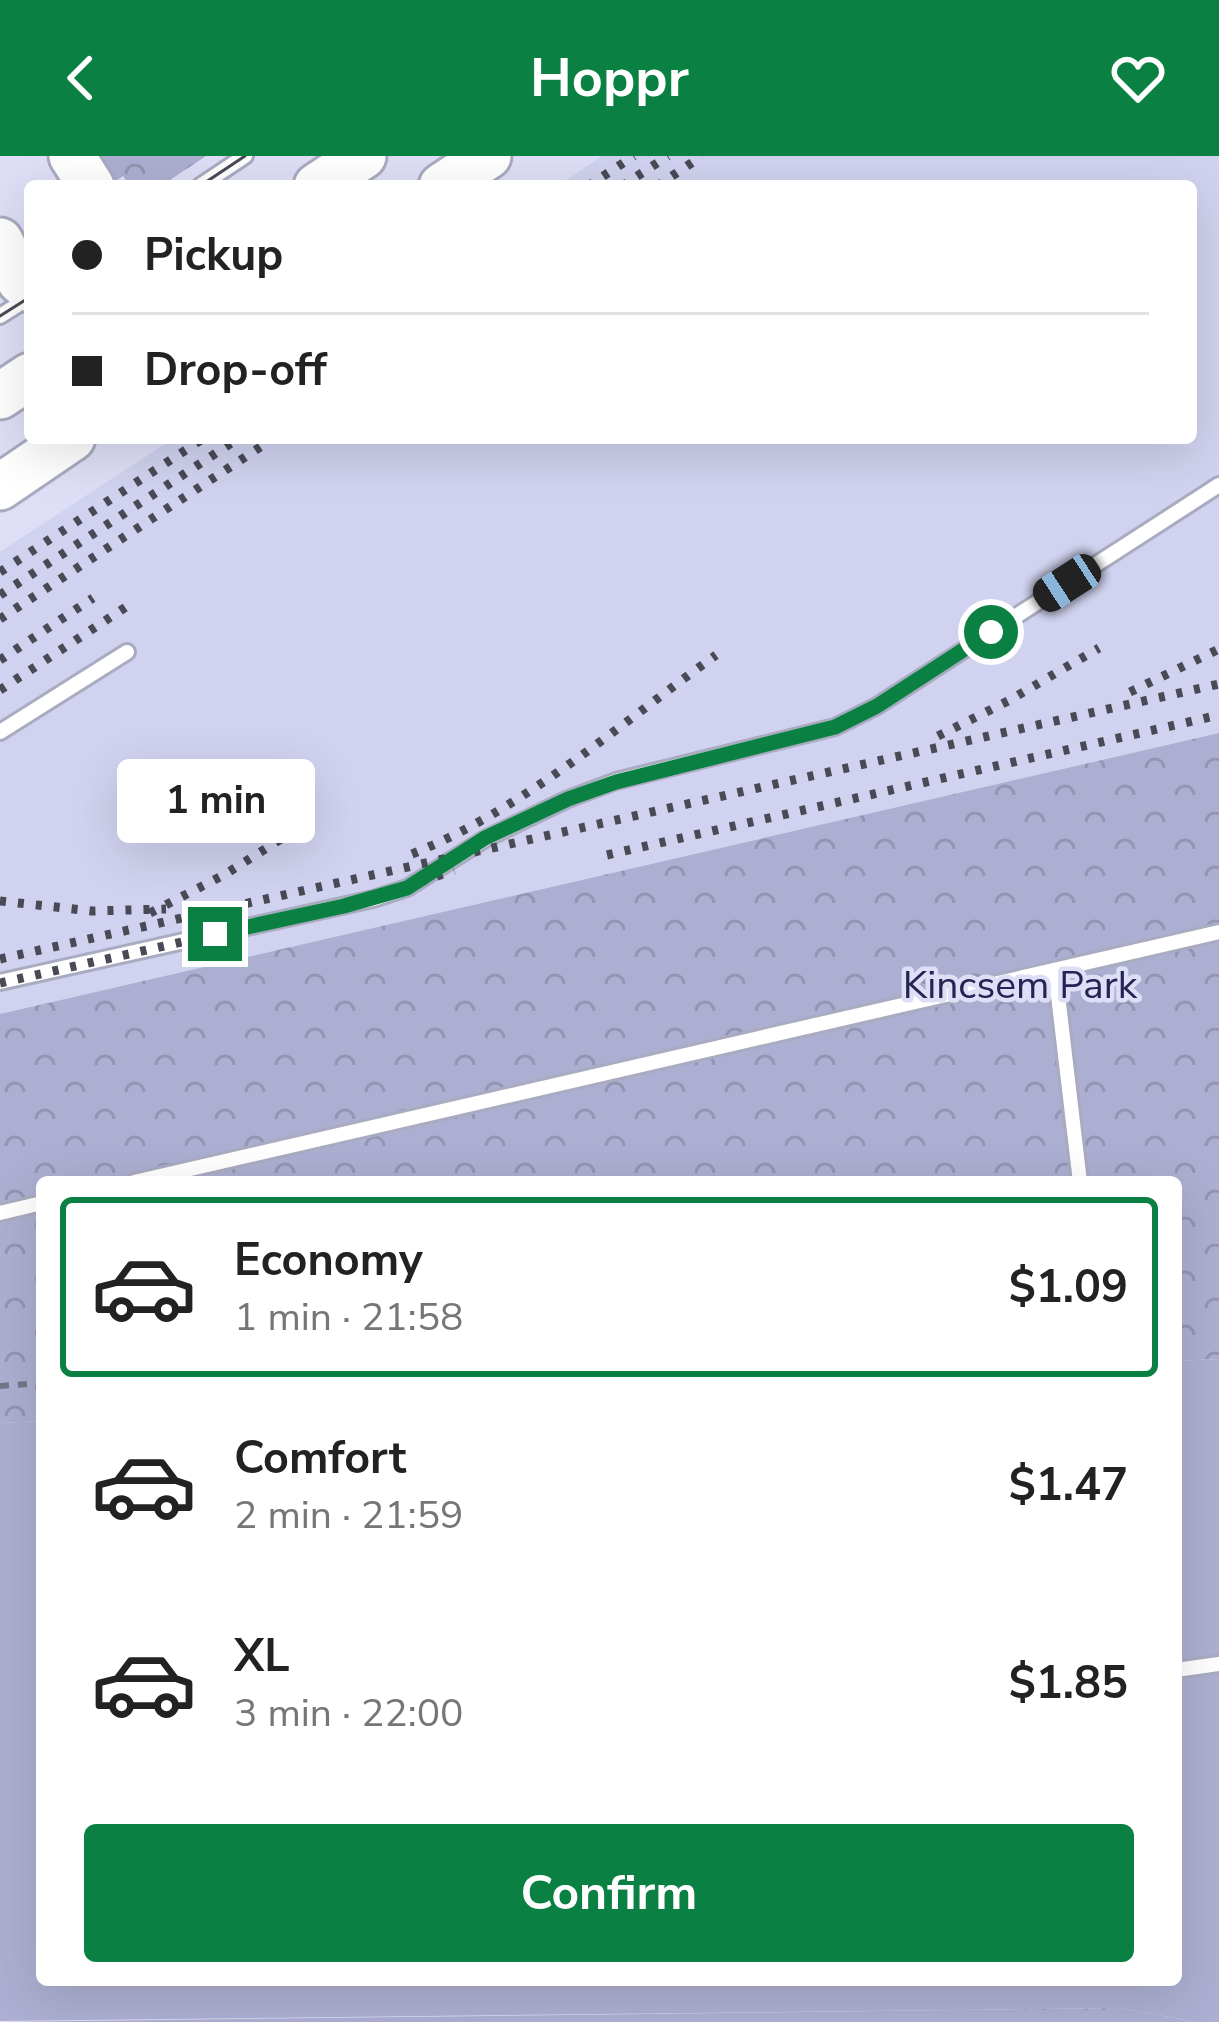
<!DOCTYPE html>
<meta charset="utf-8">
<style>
body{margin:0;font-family:"Nunito Sans",sans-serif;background:#f6f6f6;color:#222;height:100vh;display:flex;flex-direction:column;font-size:45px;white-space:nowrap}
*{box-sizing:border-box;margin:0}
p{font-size:39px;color:#767676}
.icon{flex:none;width:66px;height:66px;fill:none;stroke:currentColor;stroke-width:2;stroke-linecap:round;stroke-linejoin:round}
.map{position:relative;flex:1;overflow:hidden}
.details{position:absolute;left:36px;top:1020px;width:1146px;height:810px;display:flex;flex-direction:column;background:#fff;border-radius:12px;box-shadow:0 12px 48px #0002}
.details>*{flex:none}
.hud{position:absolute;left:24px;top:24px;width:1173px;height:264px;border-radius:12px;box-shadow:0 12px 48px #0002;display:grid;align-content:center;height:264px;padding:0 48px;background:#fff}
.end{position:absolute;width:54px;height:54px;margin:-27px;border:15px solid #0b8043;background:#fff;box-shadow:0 0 0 6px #fff}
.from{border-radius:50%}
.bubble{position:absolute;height:84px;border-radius:12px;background:#fff;box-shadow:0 12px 48px #0002;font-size:39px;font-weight:700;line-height:84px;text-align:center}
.car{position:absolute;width:36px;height:72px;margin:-36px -18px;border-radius:15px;box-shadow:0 0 9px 3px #0007;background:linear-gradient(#222 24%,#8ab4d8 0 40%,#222 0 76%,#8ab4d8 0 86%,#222 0)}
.hud b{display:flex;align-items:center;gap:42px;height:114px;font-size:45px}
.hud b+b{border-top:3px solid #e0e0e0}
.hud i{width:30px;height:30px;background:#222}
ul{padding:21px 0 0;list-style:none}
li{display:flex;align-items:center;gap:36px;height:180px;margin:0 24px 18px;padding:0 24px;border:6px solid transparent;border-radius:12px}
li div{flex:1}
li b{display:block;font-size:45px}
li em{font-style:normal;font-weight:700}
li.selected{border-color:#0b8043}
li>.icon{width:108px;height:108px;stroke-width:1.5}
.action{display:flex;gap:24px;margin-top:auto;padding:24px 48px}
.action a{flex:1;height:138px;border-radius:12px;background:#0b8043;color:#fff;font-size:48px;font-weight:700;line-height:138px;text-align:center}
header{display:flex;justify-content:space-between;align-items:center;height:156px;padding:0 48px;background:#0b8043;color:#fff;font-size:54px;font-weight:700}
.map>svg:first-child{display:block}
.built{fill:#d0d2ef}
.park{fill:url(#park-crowns)}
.garden{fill:#adafd2}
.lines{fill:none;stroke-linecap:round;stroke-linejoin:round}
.lane-casing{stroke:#a9abc0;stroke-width:20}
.primary-casing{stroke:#a9abc0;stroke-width:51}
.path{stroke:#767786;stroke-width:6;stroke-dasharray:9 9;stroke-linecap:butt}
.lane{stroke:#fff;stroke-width:14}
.primary{stroke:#fff;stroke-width:45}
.tram{stroke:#494a56;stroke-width:3}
.rail{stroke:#494a56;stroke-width:9;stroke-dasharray:6 12;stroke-linecap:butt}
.route{stroke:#0b8043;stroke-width:15}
.labels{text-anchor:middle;stroke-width:9;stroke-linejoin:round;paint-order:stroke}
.park-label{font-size:39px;fill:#252354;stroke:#dedff6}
</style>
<header><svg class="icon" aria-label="back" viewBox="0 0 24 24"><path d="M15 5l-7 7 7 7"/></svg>Hoppr<svg class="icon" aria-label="heart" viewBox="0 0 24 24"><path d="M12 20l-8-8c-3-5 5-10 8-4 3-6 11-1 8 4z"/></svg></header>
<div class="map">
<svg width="1219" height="1866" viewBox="0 0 1219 1866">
<defs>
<pattern id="park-crowns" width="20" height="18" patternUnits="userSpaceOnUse" patternTransform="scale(3)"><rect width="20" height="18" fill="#adafd2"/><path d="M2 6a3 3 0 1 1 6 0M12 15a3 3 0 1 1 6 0" fill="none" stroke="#9495b3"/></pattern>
</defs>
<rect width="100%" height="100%" fill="#dedff6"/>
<path class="built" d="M602,0H1219V577L0,858V396L174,282H1191V30H557Z"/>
<path class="park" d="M67,0H206L161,30H130L123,20L108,30Z
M1219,577V1203L1176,1205V1026H42V1265L0,1267V858Z
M1120,1852L1196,1866H0Z"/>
<path class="garden" d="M1219,1203V1866H1196L1120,1852L0,1865V1267L42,1265V1824H1176V1205Z"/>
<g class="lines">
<defs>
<path id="lane" d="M200,30L245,0
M0,160L30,141
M0,576L127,496
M1055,814L1080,1026
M0,826L373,743L407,732L485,683L568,643L616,625L835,571L877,550L1219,329
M134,1026L1219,776
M0,1057L42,1047
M1176,1514L1219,1508"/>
<path id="primary" d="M72,0L91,30
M317,30L363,0
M442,30L488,0
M0,85L20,125L30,133
M0,240L30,220
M0,331L72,282"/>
</defs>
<use href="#lane" class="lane-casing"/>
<use href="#primary" class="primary-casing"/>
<path class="path" d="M0,1230L42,1227"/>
<use href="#lane" class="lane"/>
<use href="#primary" class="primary"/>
<path class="tram" d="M200,30L245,0
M0,160L30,141"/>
<path class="rail" d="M588,30L634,0
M622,30L668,0
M657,30L702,0
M0,416L204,282
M0,439L239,282
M0,463L274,282
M0,504L93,442
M0,534L135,445
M1130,536L1219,493
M938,580L1008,545L1099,492
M412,698C524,653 619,569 716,499
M607,699L1219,559
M0,745L92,755L166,753
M150,757L224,719L289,678
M0,803L1219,528
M0,827L373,743L454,714"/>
</g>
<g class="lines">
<path class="route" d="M215,778L344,750L407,732L485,682L568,643L616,626L835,571L877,550L991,476"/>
</g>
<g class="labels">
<g class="park-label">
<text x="1020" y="842">Kincsem Park</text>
</g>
</g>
</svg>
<i class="end from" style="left:991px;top:476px"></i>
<i class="end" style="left:215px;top:778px"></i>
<div class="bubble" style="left:117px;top:603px;width:198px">1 min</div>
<i class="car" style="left:1067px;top:427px;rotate:237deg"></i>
<div class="hud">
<b><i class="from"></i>Pickup</b>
<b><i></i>Drop-off</b>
</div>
<section class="details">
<ul>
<li class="selected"><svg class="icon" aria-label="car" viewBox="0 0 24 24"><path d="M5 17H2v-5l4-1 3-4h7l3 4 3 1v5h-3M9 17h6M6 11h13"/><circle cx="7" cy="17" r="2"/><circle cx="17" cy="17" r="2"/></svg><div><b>Economy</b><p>1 min · 21:58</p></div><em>$1.09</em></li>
<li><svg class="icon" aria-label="car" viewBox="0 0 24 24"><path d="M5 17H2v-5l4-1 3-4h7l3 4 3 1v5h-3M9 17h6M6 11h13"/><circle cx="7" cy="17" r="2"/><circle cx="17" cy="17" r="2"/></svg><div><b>Comfort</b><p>2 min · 21:59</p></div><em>$1.47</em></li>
<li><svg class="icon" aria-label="car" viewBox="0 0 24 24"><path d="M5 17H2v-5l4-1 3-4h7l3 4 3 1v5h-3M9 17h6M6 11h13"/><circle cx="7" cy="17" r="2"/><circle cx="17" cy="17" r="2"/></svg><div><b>XL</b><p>3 min · 22:00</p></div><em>$1.85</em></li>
</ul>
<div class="action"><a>Confirm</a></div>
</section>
</div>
